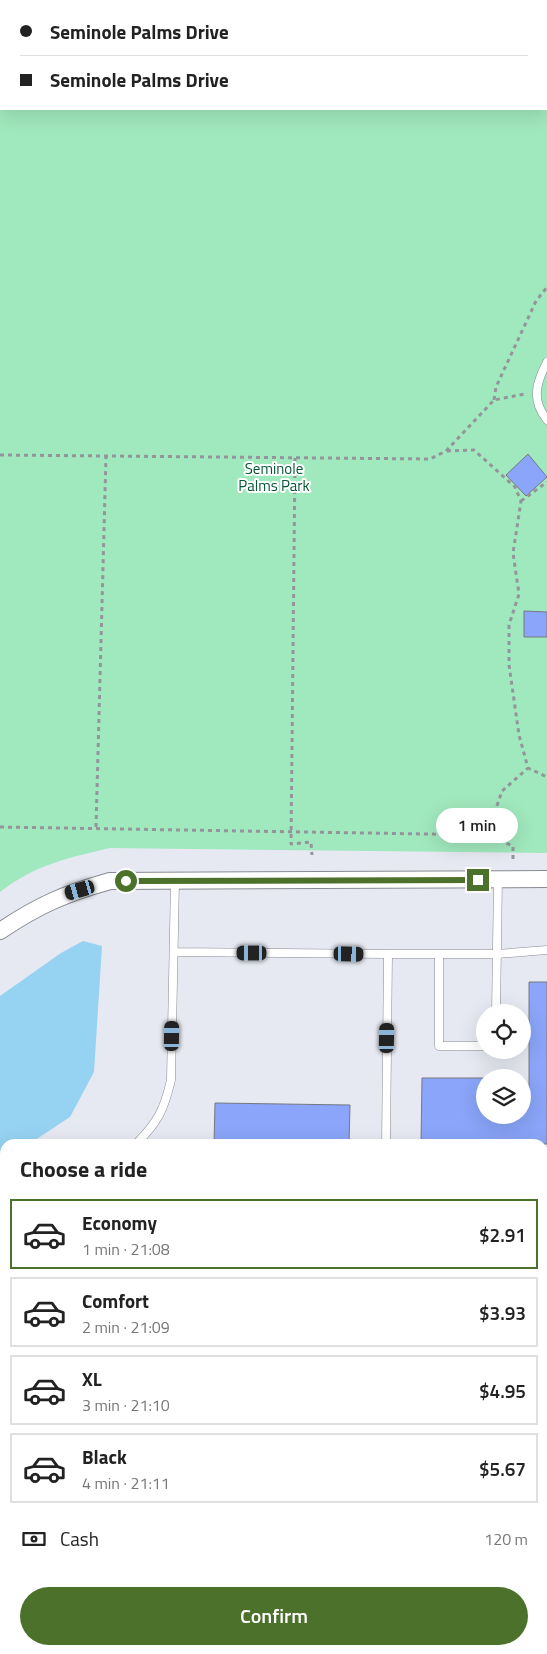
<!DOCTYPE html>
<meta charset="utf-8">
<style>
body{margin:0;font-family:"Titillium Web",sans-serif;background:#f6f6f6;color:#222;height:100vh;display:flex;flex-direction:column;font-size:19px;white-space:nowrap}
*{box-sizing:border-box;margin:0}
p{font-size:16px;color:#767676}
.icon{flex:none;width:28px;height:28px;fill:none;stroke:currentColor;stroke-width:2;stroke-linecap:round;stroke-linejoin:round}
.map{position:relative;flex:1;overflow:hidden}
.side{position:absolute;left:0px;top:1139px;width:548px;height:516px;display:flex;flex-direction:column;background:#fff;border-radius:15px 15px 0 0;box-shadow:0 5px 20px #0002}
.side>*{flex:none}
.banner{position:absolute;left:0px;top:0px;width:548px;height:110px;box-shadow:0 5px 20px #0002;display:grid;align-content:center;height:110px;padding:0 20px;background:#fff}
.controls{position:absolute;left:476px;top:1004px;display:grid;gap:10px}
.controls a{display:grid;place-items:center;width:55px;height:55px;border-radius:50%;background:#fff;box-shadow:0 5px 20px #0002;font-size:25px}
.end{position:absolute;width:22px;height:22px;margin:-11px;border:6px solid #4c712b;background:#fff;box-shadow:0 0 0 2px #fff}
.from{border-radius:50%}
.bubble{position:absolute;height:35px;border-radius:18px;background:#fff;box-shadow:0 5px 20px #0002;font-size:16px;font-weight:600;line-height:35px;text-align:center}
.car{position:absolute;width:15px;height:30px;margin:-15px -8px;border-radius:6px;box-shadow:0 0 4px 1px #0007;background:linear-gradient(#222 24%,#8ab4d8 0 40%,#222 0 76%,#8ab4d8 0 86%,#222 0)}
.banner b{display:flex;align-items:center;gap:18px;height:48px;font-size:19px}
.banner b+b{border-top:1px solid #e0e0e0}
.banner i{width:12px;height:12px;background:#222}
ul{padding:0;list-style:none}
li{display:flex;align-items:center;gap:15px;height:70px;margin:0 10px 8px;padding:0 10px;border:2px solid #e0e0e0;border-radius:0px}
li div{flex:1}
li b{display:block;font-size:19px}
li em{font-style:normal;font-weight:600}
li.active{border-color:#4c712b}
li>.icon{width:45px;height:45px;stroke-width:1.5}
h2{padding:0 20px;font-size:22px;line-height:60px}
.pay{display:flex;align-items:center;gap:12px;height:55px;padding:0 20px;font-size:19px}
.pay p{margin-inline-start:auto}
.button{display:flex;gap:10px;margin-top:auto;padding:10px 20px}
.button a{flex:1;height:58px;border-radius:30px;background:#4c712b;color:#fff;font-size:20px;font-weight:600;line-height:58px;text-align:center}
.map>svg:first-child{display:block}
.green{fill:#a0e8bd;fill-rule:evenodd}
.water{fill:#96d2f2}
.building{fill:#8aa5f9;stroke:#767880}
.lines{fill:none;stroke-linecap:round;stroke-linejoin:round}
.service-casing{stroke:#888a92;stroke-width:9}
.minor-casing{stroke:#888a92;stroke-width:18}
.path{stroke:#93959b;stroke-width:3;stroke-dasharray:4 4;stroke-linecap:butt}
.service{stroke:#fff;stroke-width:8}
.minor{stroke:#fff;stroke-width:16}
.route{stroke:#4c712b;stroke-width:6}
.labels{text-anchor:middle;stroke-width:4;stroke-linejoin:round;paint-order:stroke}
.park-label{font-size:15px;fill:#045734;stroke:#fff}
</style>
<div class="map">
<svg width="547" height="1654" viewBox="0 0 547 1654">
<rect width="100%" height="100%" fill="#e6e9f1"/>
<path class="green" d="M0,0H547V853L110,848C67,858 35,865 0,892ZM1,1H546V109H1Z"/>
<path class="water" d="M83,941L102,946L94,1072L70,1117L29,1144H5V1158L0,1160V996L61,953Z
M542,1527H547V1654H289V1650H542Z"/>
<path class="building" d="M528,454L547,477L526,496L506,475Z
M524,611L547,612V637H524Z
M529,982H547V1144H421L422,1078H485V1115H522V1099H529Z
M215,1103L350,1105L349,1144H214Z"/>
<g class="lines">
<defs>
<path id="service" d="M547,362C536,383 531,400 547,420
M174,952L388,954L386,1144
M388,954H497L547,950
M439,954V1046H485
M496,1012L498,880
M136,1144C158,1122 164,1110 171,1080L175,881
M542,1202H547
M0,1260L5,1259
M542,1416H547
M0,1573L5,1574"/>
<path id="minor" d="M0,931C39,905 64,894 110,881L547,879"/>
</defs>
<use href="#service" class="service-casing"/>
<use href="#minor" class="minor-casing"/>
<path class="path" d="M494,400L496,387L536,301L547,287
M447,451L474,450L515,487L521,501L513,553L519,594L509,625V665L519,735L528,768L547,777
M0,455L430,459L446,451L494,400L525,394
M295,458L291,844L311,842L312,855
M521,501L547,482
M0,827L487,835
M96,827L106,456
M513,859V846L487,835L502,791L528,768"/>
<use href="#service" class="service"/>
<use href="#minor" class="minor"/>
</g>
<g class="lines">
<path class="route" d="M126,881L478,880"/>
</g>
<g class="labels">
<g class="park-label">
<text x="274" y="474">Seminole<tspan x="274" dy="17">Palms Park</tspan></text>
</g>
</g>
</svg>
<div class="controls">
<a><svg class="icon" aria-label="locate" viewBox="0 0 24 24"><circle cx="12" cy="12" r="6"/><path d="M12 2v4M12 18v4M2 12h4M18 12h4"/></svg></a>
<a><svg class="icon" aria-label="layers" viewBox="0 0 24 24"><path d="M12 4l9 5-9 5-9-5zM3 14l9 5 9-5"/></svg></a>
</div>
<i class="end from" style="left:126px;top:881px"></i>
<i class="end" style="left:478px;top:880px"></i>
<div class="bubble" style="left:436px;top:808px;width:82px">1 min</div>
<i class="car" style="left:80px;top:890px;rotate:254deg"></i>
<i class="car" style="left:252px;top:953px;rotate:270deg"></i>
<i class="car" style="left:349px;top:954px;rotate:91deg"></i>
<i class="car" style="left:172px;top:1036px;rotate:1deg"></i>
<i class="car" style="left:387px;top:1038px;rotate:1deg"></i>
<div class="banner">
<b><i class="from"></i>Seminole Palms Drive</b>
<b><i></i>Seminole Palms Drive</b>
</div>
<section class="side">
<h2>Choose a ride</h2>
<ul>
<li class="active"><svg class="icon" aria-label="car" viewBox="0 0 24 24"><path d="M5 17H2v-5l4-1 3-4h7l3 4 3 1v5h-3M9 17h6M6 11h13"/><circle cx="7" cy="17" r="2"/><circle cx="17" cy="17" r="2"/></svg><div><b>Economy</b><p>1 min · 21:08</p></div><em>$2.91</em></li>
<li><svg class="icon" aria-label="car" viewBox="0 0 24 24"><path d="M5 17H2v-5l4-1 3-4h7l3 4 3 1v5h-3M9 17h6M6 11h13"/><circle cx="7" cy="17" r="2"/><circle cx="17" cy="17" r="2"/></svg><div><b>Comfort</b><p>2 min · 21:09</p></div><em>$3.93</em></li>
<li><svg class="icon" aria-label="car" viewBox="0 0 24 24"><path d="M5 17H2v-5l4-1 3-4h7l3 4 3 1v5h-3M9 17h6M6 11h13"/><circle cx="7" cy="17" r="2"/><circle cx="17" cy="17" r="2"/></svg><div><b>XL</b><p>3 min · 21:10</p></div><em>$4.95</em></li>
<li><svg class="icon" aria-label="car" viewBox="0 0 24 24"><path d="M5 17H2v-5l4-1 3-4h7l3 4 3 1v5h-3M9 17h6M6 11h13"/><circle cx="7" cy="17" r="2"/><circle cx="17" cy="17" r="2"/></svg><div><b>Black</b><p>4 min · 21:11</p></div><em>$5.67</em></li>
</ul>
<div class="pay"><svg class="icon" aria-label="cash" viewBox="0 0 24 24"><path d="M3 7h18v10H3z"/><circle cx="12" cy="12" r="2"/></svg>Cash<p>120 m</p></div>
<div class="button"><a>Confirm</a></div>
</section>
</div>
